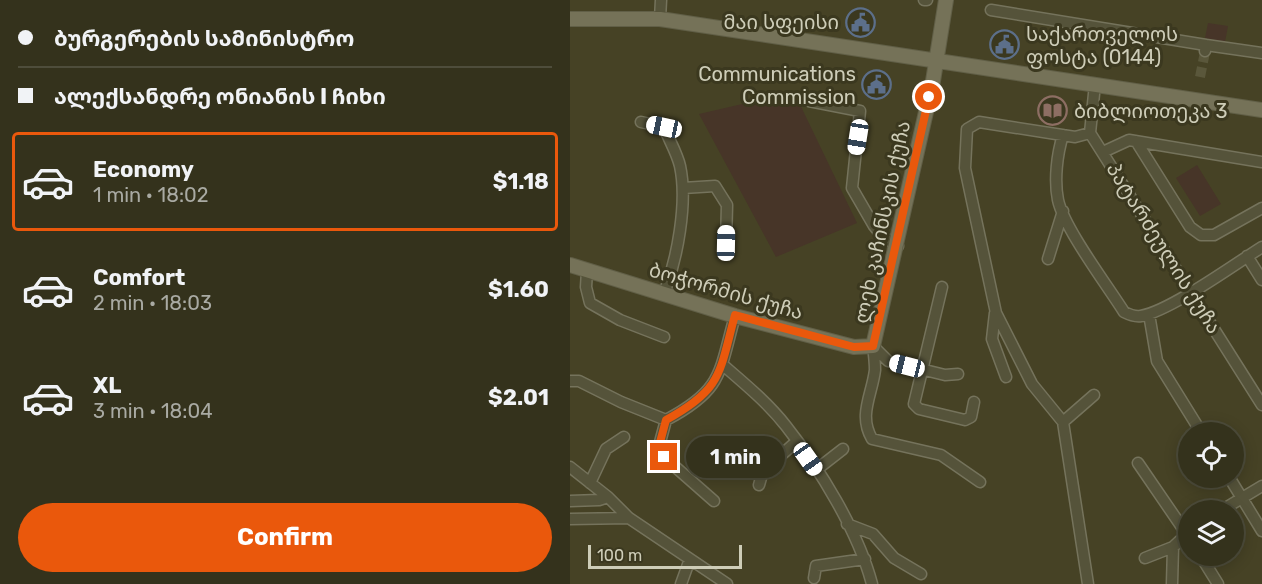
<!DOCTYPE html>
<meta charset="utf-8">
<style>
body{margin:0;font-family:Rubik,"Noto Sans Georgian",sans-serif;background:#3f3e29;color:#f1f3f6;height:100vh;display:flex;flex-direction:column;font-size:22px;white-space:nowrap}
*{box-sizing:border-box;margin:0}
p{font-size:20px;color:#a9aaa3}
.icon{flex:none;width:33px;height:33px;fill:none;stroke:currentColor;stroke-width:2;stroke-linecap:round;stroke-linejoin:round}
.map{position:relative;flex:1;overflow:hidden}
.drawer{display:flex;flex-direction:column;background:#34321c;width:570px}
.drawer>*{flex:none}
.guide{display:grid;align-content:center;height:132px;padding:0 18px;background:#34321c}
.fabs{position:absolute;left:608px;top:422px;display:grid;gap:12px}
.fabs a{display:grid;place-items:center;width:66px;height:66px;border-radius:50%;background:#34321c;box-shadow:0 3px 15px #0003,0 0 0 2px #4e4d3b;font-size:30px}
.scale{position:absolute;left:18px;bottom:15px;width:154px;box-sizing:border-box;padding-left:6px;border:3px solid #cecdb8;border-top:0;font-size:16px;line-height:21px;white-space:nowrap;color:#cecdb8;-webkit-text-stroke:4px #3b381f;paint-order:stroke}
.end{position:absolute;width:27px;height:27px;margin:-14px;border:8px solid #ea580c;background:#fff;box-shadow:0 0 0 3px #fff}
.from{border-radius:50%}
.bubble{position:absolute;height:42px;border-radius:21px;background:#34321c;box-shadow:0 3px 15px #0003,0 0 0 2px #4e4d3b;font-size:20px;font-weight:700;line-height:42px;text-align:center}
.car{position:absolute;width:18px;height:36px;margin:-18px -9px;border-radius:8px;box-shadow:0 0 4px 2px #0007;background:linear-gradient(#fff 24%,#345 0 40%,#fff 0 76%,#345 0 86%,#fff 0)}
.guide b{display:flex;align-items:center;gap:21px;height:57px;font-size:22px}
.guide b+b{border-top:2px solid #4e4d3b}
.guide i{width:15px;height:15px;background:#f1f3f6}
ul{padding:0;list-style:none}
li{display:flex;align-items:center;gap:18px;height:99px;margin:0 12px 9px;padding:0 6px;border:3px solid transparent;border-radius:6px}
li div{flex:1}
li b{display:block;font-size:22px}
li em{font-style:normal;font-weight:700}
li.active{border-color:#ea580c}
li>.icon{width:54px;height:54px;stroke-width:1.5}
.primary-button{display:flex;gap:12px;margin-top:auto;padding:12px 18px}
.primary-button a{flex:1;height:69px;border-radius:36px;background:#ea580c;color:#fff;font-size:24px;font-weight:700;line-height:69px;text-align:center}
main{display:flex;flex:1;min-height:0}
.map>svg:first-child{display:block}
.green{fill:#473528}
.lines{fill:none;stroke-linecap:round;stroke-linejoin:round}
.minor-tunnel{stroke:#5a573b;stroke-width:10;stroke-dasharray:10 5;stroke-linecap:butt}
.minor-casing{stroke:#75735c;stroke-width:13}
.major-casing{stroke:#615f47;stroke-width:16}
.minor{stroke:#55533a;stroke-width:10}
.major{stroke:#757258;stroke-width:14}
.route{stroke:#ea580c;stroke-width:8}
.labels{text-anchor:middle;stroke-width:6;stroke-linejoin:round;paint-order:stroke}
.poi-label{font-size:20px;fill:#cecdb8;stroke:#3b381f;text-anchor:end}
.street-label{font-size:20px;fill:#cecdb8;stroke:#3b381f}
</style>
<main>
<section class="drawer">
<div class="guide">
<b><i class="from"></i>ბურგერების სამინისტრო</b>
<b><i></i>ალექსანდრე ონიანის I ჩიხი</b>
</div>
<ul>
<li class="active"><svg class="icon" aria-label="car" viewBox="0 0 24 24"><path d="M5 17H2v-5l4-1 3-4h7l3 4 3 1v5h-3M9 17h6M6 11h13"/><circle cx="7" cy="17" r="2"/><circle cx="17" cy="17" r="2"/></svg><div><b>Economy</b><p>1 min · 18:02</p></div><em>$1.18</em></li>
<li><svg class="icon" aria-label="car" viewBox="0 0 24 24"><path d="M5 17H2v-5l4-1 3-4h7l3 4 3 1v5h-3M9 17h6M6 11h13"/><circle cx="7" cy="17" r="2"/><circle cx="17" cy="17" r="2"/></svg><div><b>Comfort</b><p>2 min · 18:03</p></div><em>$1.60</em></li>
<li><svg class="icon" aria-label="car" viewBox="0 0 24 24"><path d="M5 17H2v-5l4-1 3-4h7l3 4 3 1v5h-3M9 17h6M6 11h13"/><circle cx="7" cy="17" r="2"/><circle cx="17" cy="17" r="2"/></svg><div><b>XL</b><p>3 min · 18:04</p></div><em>$2.01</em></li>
</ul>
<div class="primary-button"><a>Confirm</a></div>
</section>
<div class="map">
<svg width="692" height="584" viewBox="0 0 692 584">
<rect width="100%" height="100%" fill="#464225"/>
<path class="green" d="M638,23L658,26L655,42L635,38Z
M224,92L287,223L206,257L129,114Z
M627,165L651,204L630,216L606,178Z"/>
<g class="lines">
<path class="minor-tunnel" d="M630,77L635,52"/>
<defs>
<path id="minor" d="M354,0H357
M421,10L636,45
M90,19L91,0
M635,51L636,45L692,53
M525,84L520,133L692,405
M239,101L290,111L282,188L304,226L312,236L328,246
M71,122L94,127C99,140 107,153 110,166C118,203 107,259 94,294
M493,135C487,154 484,180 488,200C494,228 537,285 554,312C560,315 565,317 571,316C600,311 665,264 692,247
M566,141L620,227L631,235H644L692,208
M533,152L559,140L692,162
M113,188L145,186L157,205L156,243
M677,256L692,280
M478,259L493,211
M17,271L16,287L20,303L50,320L94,337
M372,287L344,404L349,409L395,420L401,417L404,402
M425,313L422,339L436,377
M579,314L587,361L631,432
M303,346C304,354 305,363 305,370C302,395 288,415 302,439L371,455L410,482
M303,346L318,361L375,375L388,374
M153,365C175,384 198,403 216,426C250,469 288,531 302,584
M0,381H9L51,402L96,420C153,390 149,373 165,316
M96,420L89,446L94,457L144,501
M493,422L524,395
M568,463L618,536
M0,467L38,497L59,518L157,584
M246,470L273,449
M659,477L692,531
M20,483L36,449L54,437
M189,485L193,471L226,442
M0,501L29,500L38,497
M652,510L692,486
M0,519L59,518
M277,524L303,534L324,558L351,574
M630,555L648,584
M575,558L603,547L618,533
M244,578L246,566L295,559
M111,584L120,559
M518,584L493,422L462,384L426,313L395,168L397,129L409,122L505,137L520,133
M602,584L603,547"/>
<path id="major" d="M0,19H90L692,110
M0,265L165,316L284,347L303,346L363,81L376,0"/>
</defs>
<use href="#minor" class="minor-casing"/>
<use href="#major" class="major-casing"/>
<use href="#minor" class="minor"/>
<use href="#major" class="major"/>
</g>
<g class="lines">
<path class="route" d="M94,457L89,446L96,420C153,389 149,373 165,315L284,347L303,346L359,97"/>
</g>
<defs>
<symbol id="civic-ring" viewBox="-11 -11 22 22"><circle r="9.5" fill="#3b381f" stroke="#5c6f8a" stroke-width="1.5"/><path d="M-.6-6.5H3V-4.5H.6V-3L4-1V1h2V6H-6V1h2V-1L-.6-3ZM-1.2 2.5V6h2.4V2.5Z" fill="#5c6f8a"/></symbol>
<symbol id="library-ring" viewBox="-11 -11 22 22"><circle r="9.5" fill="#3b381f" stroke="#8d6e63" stroke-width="1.5"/><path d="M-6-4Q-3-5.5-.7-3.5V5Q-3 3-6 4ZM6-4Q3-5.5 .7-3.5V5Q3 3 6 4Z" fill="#8d6e63"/></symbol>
</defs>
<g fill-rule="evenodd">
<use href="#civic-ring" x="274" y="6" width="33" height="33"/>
<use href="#civic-ring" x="418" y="28" width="33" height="33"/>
<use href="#civic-ring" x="290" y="68" width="33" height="33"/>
<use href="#library-ring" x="466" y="94" width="33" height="33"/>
</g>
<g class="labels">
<g class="poi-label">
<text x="269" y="29">მაი სფეისი</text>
<text x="456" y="41" text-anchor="start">საქართველოს<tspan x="456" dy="23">ფოსტა (0144)</tspan></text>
<text x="286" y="81">Communications<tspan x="286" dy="23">Commission</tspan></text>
<text x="504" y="118" text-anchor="start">ბიბლიოთეკა 3</text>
</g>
<g class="street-label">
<text transform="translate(312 222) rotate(-78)" y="7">ლეხ კაჩინსკის ქუჩა</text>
<text transform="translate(594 248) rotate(58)" y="7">პატარძეულის ქუჩა</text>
<text transform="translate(156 291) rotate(16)" y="7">ბოჭორმის ქუჩა</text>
</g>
</g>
</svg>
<div class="fabs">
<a><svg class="icon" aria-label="locate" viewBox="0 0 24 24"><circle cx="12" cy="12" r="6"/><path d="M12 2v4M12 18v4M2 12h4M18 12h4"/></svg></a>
<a><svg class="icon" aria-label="layers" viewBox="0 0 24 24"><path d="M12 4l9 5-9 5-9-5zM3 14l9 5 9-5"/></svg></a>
</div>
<div class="scale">100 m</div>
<i class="end from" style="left:359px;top:97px"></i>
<i class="end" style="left:94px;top:457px"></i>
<div class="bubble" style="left:116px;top:436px;width:99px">1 min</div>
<i class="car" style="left:94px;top:127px;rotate:282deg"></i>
<i class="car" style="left:288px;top:137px;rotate:189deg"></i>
<i class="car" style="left:156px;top:243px;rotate:1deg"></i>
<i class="car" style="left:337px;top:366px;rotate:284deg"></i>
<i class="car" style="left:238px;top:459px;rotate:145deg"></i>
</div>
</main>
